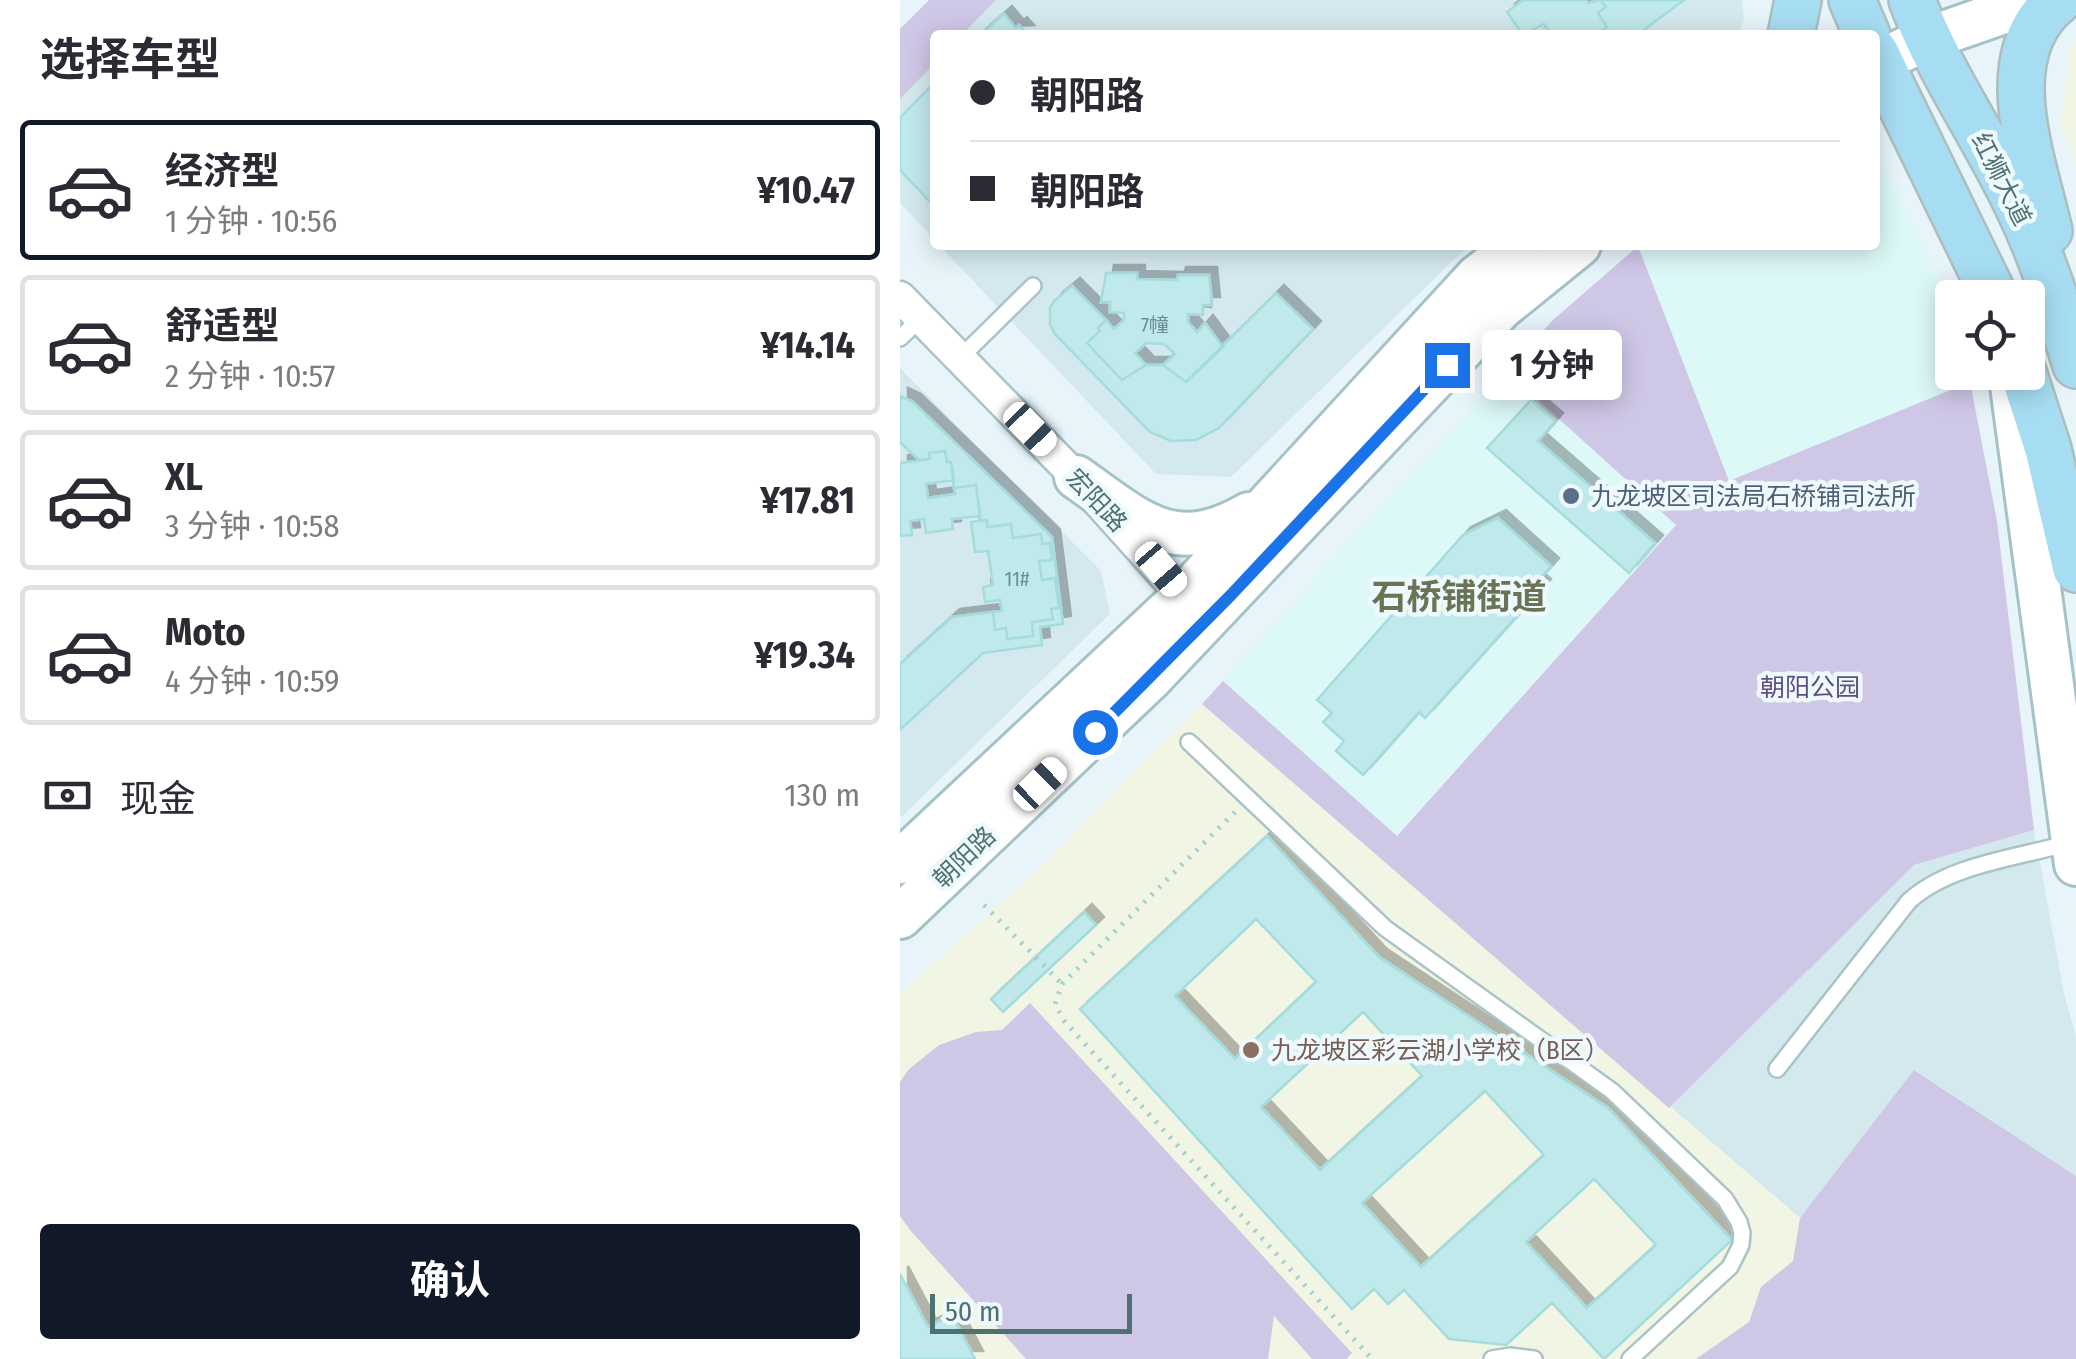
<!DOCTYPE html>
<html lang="zh">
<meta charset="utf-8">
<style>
body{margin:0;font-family:"Fira Sans Condensed","Noto Sans SC",sans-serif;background:#f7f7f7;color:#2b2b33;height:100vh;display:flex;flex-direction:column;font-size:38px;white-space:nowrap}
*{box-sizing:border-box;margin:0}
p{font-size:32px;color:#7c7c81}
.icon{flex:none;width:55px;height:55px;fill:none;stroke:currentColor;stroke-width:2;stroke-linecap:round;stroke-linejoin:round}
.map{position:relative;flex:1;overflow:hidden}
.side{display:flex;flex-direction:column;background:#fff;width:900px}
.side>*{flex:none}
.guide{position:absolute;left:30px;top:30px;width:950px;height:220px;border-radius:10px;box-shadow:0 5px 25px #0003;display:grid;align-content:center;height:220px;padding:0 40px;background:#fff}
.controls{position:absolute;left:1035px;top:280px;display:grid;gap:20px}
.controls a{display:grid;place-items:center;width:110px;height:110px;border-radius:10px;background:#fff;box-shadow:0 5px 25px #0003;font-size:50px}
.scale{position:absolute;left:30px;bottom:25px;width:202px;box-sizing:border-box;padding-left:10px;border:5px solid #4e7171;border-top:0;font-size:28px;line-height:35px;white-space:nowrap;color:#4e7171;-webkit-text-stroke:8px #edf9fd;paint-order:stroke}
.end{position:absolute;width:45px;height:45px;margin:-22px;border:12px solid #1a73e8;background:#fff;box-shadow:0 0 0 5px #fff}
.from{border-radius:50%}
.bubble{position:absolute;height:70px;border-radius:10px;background:#fff;box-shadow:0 5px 25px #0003;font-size:32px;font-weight:700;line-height:70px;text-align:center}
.car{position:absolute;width:30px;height:60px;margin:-30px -15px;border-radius:12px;box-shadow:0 0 8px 2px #0007;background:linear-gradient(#fff 24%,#345 0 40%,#fff 0 76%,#345 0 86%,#fff 0)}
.guide b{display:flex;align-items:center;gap:35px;height:95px;font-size:38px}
.guide b+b{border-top:2px solid #e1e1e2}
.guide i{width:25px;height:25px;background:#2b2b33}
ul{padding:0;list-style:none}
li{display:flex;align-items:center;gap:30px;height:140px;margin:0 20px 15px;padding:0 20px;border:5px solid #e1e1e2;border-radius:10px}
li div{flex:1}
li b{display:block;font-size:38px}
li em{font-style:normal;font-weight:700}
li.on{border-color:#111827}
li>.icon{width:90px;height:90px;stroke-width:1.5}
h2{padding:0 40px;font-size:45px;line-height:120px}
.pay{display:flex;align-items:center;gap:25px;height:110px;padding:0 40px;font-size:38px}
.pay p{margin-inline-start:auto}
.primary-button{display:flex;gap:20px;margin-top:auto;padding:20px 40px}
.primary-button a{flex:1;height:115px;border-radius:10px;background:#111827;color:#fff;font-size:40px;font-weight:700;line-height:115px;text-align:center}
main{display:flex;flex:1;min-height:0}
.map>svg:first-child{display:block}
.residential{fill:#d4e9ee}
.commercial{fill:#dcf9f8}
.education{fill:#f1f6e4}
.green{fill:#cfc7e6}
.building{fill:#c0e9eb;stroke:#a4dcde;stroke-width:2.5;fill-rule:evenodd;filter:url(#shadow)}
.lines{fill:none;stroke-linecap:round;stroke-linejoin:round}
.lane-casing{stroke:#aac3c6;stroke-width:20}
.street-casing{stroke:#aac3c6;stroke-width:35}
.secondary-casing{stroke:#a5c3c6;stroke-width:48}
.primary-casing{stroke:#aebebe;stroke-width:50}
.path{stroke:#a5d0d1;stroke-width:5;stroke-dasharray:2.5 8;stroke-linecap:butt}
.lane{stroke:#fff;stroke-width:15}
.street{stroke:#fff;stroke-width:30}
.secondary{stroke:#fff;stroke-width:42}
.primary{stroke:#a7ddf2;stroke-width:45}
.route{stroke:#1a73e8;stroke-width:12}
.service-dot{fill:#5c6f8a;stroke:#edf9fd;stroke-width:4}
.education-dot{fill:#8d6e63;stroke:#edf9fd;stroke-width:4}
.labels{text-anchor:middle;stroke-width:9;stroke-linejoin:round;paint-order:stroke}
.number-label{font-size:20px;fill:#6a8f90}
.street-label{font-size:25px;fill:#4e7171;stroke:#edf9fd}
.service-label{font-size:25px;fill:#4e5e75;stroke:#edf9fd;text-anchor:start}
.park-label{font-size:25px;fill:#604e81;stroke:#edf9fd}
.education-label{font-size:25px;fill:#785e54;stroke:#edf9fd;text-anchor:start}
.district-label{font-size:35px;font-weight:bold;fill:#6a7354;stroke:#edf9fd}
</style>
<main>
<section class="side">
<h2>选择车型</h2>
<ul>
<li class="on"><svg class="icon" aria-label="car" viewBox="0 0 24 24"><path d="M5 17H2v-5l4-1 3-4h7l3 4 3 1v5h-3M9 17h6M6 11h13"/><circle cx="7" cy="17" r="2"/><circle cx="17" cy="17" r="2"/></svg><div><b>经济型</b><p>1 分钟 · 10:56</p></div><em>¥10.47</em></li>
<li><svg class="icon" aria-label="car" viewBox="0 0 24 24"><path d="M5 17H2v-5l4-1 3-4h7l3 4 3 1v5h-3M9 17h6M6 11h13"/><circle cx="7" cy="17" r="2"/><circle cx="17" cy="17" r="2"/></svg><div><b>舒适型</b><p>2 分钟 · 10:57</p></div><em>¥14.14</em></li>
<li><svg class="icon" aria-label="car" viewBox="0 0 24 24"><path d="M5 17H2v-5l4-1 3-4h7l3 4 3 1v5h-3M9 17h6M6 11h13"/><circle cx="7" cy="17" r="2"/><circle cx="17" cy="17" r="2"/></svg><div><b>XL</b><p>3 分钟 · 10:58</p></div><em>¥17.81</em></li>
<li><svg class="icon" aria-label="car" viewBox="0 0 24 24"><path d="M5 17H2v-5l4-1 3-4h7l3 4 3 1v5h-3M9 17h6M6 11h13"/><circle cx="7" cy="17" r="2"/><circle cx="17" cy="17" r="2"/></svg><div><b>Moto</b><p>4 分钟 · 10:59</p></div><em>¥19.34</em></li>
</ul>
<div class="pay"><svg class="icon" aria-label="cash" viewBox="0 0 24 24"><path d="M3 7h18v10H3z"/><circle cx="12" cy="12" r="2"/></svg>现金<p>130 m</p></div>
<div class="primary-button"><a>确认</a></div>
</section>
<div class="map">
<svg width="1176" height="1359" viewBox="0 0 1176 1359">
<defs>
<filter id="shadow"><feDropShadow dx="8" dy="-8" stdDeviation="0" flood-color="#0004"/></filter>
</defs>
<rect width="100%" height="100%" fill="#e7f5fa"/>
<path class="residential" d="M96,0H842L844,20L837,35H62Z
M35,63V240L0,203V99Z
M39,245H569L331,477L256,474Z
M0,368L201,571L210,614L0,818Z
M1134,830L1164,994L1176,1036V1176L1015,1070L900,1218L769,1108L1014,865Z"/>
<path class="commercial" d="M975,155L998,192L1043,294L1052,326V372L1067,373L1070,382L829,481L738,246L975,245Z
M606,371L776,525L496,836L323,681Z"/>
<path class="education" d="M1176,39V167L1160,123L1171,41Z
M302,704L900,1218L893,1262L861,1287L849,1322L796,1359H0V993L135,872Z"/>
<path class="green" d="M29,0H96L62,35H35V63L0,99V29Z
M738,246L829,481L1070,382L1097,521L1134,830L1014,865L769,1108L302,704L323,681L497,836L776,525L606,371L653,320Z
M130,1003L452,1353L446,1359H412L374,1316L368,1359H126L10,1230L0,1216V1082L9,1069L39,1045L76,1032L102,1030Z
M1014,1070L1176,1176V1359H796L849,1322L861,1287L893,1261L900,1218Z"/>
<path class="building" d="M623,0H686L688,3L701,0L706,7L698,13L707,27L695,35H639L648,30L644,24L623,35L607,12Z
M701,0H784L737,35H695L707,27L698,13L706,7Z
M104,14L116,28L119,25L126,33L80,35Z
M35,82V207L0,170V118Z
M206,273H237V279L277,280L278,275H309L312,305H303V315L288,314V322L297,332L305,323L323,347L286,382L263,365L275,354L264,344L246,343L235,353L246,365L222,380L187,343L200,331L198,328L206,320L214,329L224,320V313L210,312V302H201Z
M172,286L206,320L198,328L200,331L187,343L222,380L246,365H263L286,382L376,293L413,329L319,428L296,440L271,441L250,432L154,333L150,324V308L154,301Z
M0,396L13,402L152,537L163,624L140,627L142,645L83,653L0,730V664L52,617L93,612L95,630L106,628L107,639L133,636L132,622L153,619L151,609L159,608L155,578L142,580L139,561L152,560L150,543L142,544L141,534L113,538L111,524L87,527V520L81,521L76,485L54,488L51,462H47L45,451L29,453L30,459L19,460L0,442Z
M631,400L655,421L638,441L755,543L729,573L587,448Z
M45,451L47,462H51L54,480L26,484L28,498L55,494L54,488L76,485L80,516L52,519L53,529L26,533L24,519L10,521L12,535L0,536V463L30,459L29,453Z
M598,518L651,566L637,582L643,587L525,718L519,712L463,775L436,751L444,741L423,722L432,713L417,700L563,535Z
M87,520V527L111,524L113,538L141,534L142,544L150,543L152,560L139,561L142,580L155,578L159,608L151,609L153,619L132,622L133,636L107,639L106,628L95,630L93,612L102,611L100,600L85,602L83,587L93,585L88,551L75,552L71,522Z
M367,836L479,957L708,1108L832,1240L704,1359L652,1303L606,1345L549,1339L504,1290L488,1304L474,1289L452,1309L180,1009ZM356,919L416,982L335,1059L275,996ZM463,1012L522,1076L420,1170L361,1107ZM585,1091L644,1155L521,1267L462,1203ZM694,1179L756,1245L687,1308L626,1242Z
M184,912L196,925L103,1012L91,999Z
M0,1274L28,1327L52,1315L75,1359H0Z"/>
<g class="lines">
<defs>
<path id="lane" d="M0,338L21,318
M60,358L133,286
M289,742L485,928L712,1091L825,1199L839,1222L842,1233L841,1245L830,1267L730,1359
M877,1069L1009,901C1050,864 1117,858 1169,843
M592,1359L610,1356L634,1359"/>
<path id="street" d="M0,297L176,477L297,612"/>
<path id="secondary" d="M975,63L1029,38L1138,0
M1111,378L1176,864
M176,477C239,521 273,558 349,514
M0,862L284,596L577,277L618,245
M0,917L251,678L601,308L679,245"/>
<path id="primary" d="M952,0L967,35
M1012,0C1039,72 1085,136 1118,206C1143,257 1159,311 1176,365
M891,35L898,0
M975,52L1095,298
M1149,231C1133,160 1090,54 1159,0
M1123,372L1148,449L1176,569"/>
</defs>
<use href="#lane" class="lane-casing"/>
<use href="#street" class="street-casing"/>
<use href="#secondary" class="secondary-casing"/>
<use href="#primary" class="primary-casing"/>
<path class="path" d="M335,812L162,984L155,1004L165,1022L472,1359
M84,905L162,984"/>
<use href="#lane" class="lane"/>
<use href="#street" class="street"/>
<use href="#secondary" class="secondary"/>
<use href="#primary" class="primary"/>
</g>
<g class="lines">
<path class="route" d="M195,732L331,595L547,365"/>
</g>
<circle class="service-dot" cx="671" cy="496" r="10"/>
<circle class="education-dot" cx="351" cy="1050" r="10"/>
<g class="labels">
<g class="number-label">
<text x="255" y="332">7幢</text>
<text x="117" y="586">11#</text>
</g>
<g class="street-label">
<text transform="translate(1102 179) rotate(63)" y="9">红狮大道</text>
<text transform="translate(197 500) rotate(47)" y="9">宏阳路</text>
<text transform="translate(64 857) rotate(-44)" y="9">朝阳路</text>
</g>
<g class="service-label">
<text x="691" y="505">九龙坡区司法局石桥铺司法所</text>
</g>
<g class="park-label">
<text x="910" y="696">朝阳公园</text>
</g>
<g class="education-label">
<text x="371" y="1059">九龙坡区彩云湖小学校（B区）</text>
</g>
<g class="district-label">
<text x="559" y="609">石桥铺街道</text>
</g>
</g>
</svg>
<div class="controls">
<a><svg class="icon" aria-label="locate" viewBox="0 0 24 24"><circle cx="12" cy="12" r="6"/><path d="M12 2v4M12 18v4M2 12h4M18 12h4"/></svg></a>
</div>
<div class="scale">50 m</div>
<i class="end from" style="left:195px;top:732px"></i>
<i class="end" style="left:547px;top:365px"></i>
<div class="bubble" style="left:582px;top:330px;width:140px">1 分钟</div>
<i class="car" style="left:130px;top:429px;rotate:136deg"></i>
<i class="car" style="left:261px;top:569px;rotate:139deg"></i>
<i class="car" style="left:140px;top:784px;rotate:46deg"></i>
<div class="guide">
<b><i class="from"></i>朝阳路</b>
<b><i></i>朝阳路</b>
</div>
</div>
</main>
